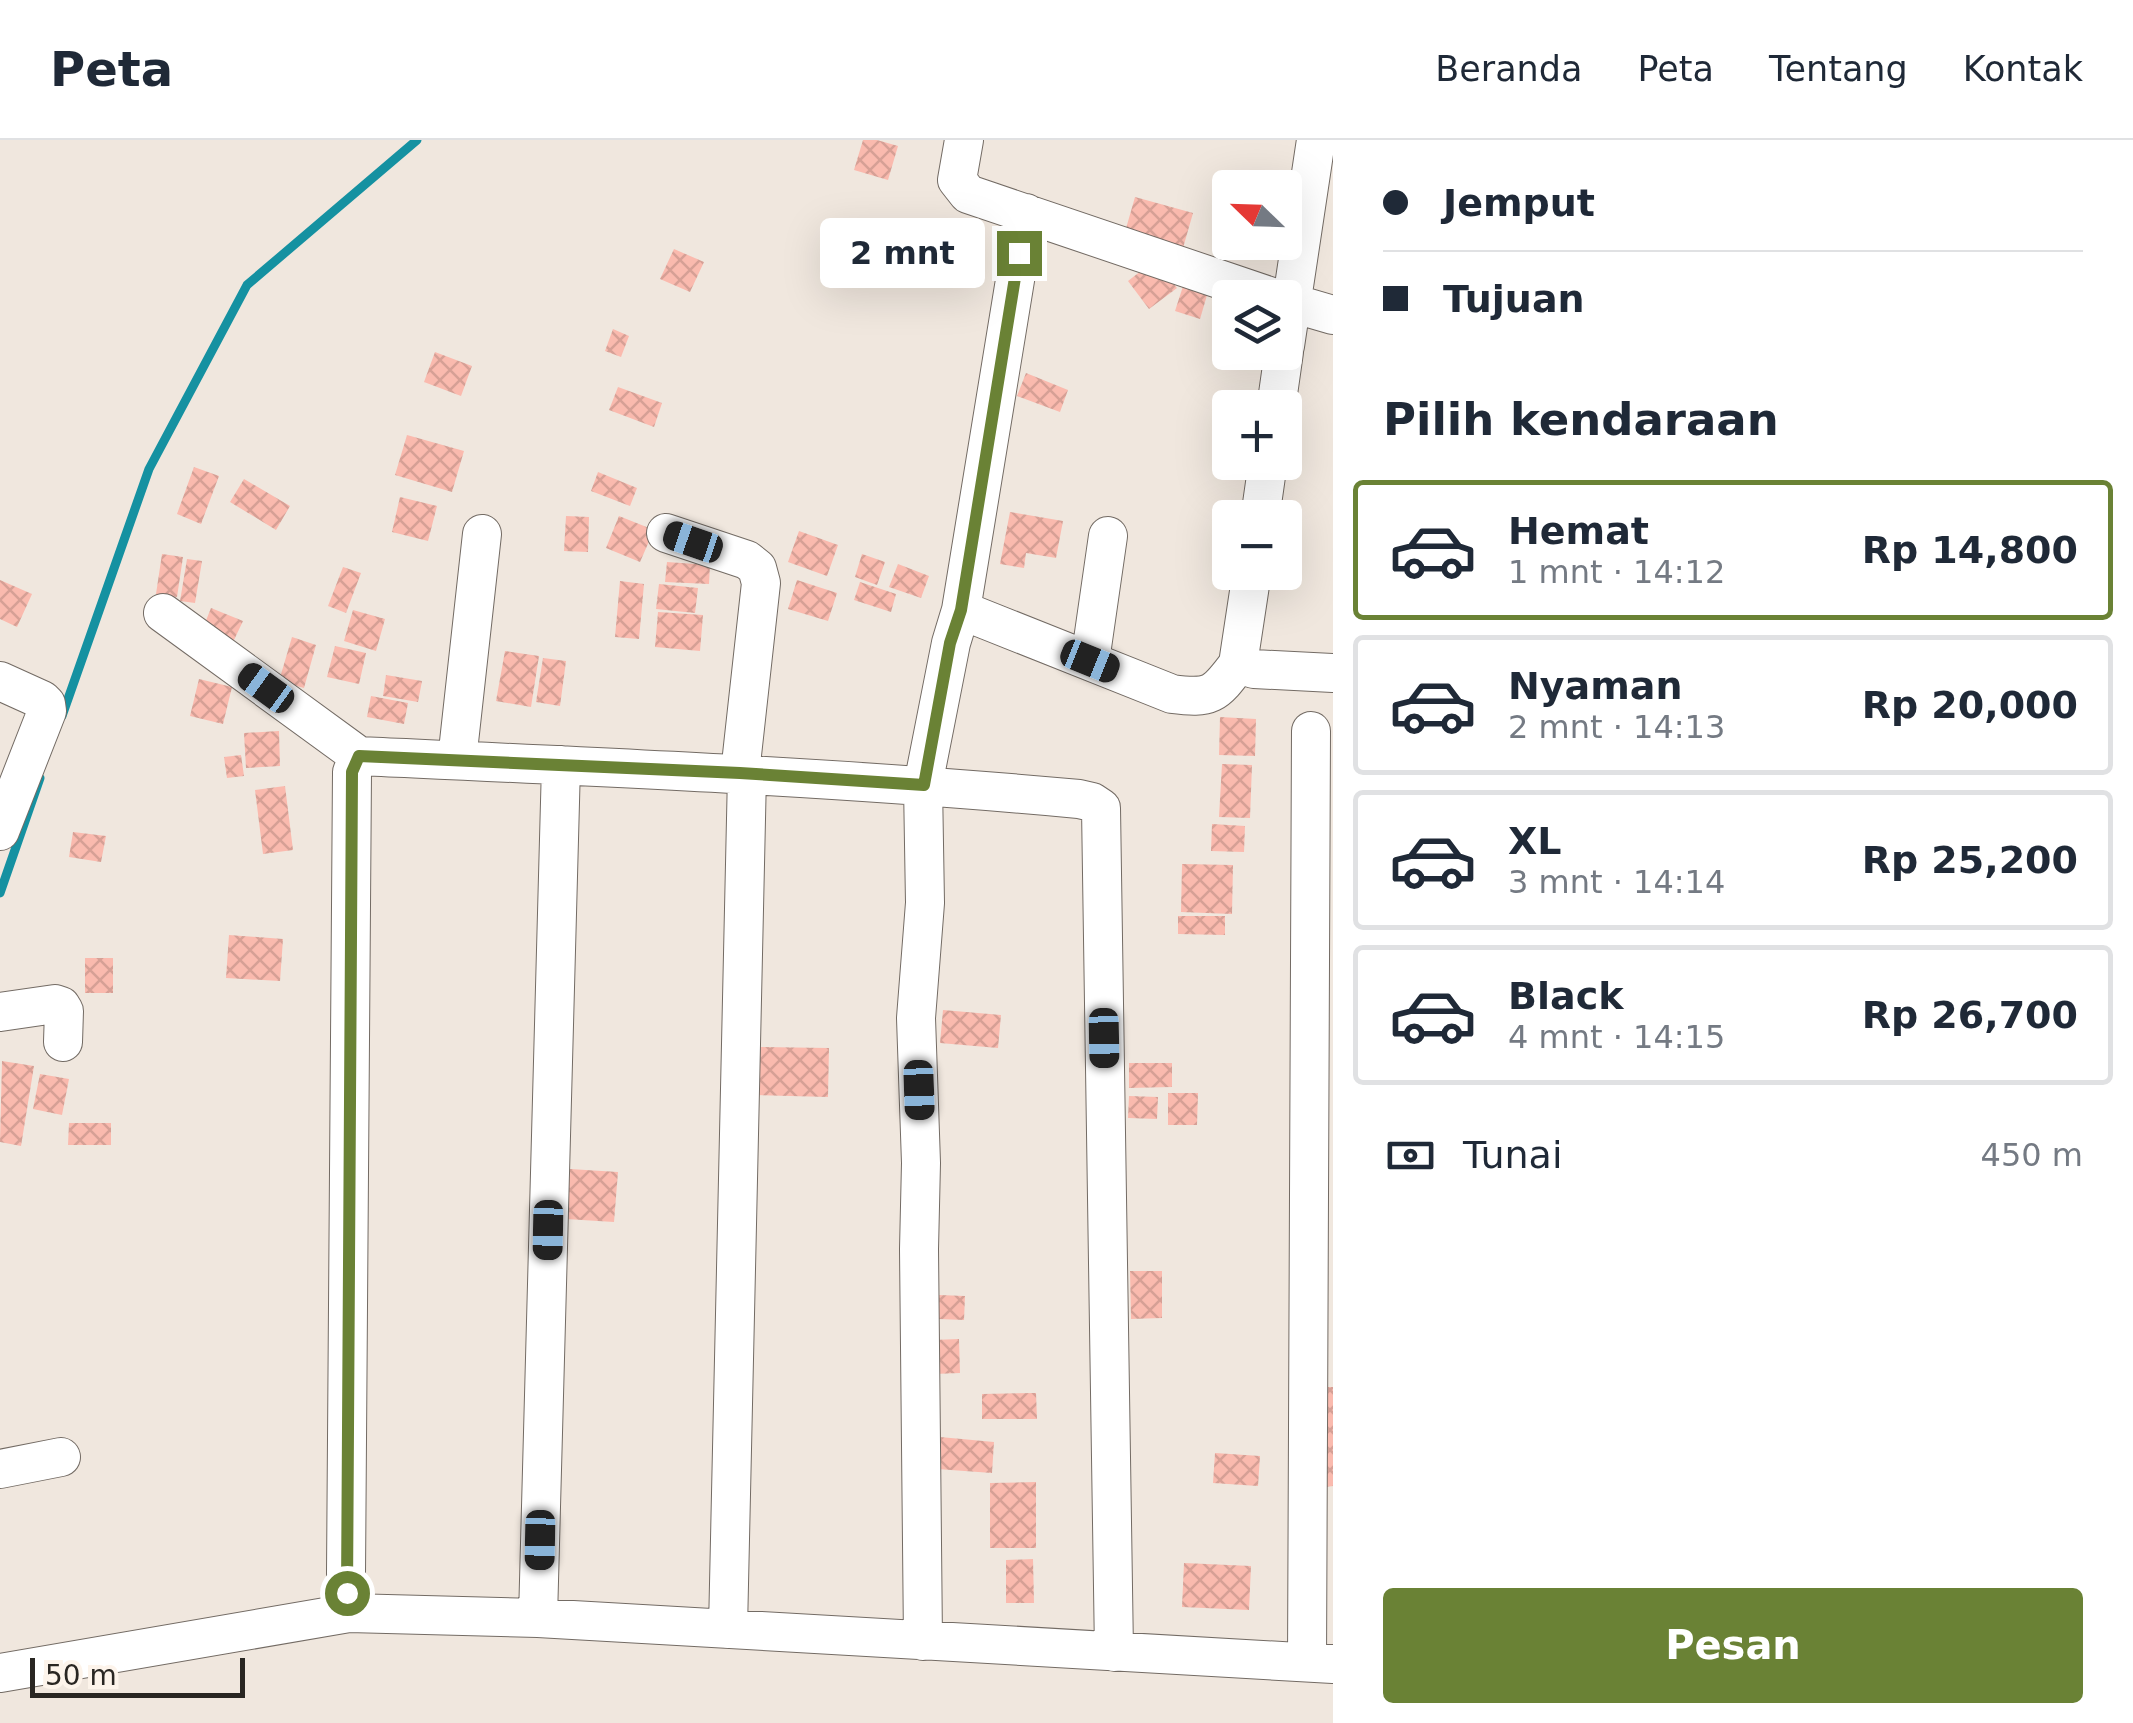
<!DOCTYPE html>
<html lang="id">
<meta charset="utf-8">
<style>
body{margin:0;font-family:"DejaVu Sans",sans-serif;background:#f2f2f3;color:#1f2937;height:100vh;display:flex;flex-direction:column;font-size:38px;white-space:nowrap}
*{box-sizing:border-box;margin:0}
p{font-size:32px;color:#747a83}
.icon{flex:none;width:55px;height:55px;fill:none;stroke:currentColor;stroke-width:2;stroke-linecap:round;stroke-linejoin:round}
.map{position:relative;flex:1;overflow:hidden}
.side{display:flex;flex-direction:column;background:#fff;width:800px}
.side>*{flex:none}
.guide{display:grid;align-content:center;height:220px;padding:0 50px;background:#fff}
.needle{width:65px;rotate:293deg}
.fabs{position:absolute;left:1212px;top:30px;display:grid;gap:20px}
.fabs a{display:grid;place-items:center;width:90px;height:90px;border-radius:10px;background:#fff;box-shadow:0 10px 40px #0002;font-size:50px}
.scale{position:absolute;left:30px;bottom:25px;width:215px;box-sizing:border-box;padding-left:10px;border:5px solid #292622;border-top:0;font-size:28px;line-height:35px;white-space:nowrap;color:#292622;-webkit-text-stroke:8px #fdf4eb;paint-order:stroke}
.end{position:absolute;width:45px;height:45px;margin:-22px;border:12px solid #6a8235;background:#fff;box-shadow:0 0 0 5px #fff}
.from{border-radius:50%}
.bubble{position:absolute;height:70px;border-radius:10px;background:#fff;box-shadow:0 10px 40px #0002;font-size:32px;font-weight:800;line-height:70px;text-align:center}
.car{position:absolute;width:30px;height:60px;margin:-30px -15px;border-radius:12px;box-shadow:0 0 8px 2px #0007;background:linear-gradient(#222 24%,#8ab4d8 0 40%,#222 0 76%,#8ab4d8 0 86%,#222 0)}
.guide b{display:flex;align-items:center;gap:35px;height:95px;font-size:38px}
.guide b+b{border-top:2px solid #e0e1e3}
.guide i{width:25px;height:25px;background:#1f2937}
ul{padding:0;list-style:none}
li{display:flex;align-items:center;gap:30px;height:140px;margin:0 20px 15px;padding:0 30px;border:5px solid #e0e1e3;border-radius:10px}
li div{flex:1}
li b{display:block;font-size:38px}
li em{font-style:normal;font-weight:800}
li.active{border-color:#6a8235}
li>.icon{width:90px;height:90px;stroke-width:1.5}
h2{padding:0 50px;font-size:45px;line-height:120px}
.pay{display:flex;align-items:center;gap:25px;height:110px;padding:0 50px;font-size:38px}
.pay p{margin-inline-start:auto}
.primary-button{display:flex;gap:20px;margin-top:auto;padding:20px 50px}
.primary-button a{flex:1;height:115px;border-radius:10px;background:#6a8235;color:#fff;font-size:40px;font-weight:800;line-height:115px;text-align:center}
header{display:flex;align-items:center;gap:60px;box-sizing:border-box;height:140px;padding:0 50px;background:#fff;border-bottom:2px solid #e0e1e3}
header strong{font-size:48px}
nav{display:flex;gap:55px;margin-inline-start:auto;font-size:35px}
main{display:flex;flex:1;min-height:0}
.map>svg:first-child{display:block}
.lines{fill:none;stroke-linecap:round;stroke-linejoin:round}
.stream{stroke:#1591a1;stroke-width:9}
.building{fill:url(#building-cross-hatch)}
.minor-casing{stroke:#736b64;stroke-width:40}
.minor{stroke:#fff;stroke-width:38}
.route{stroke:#6a8235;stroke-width:12}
</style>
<header>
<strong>Peta</strong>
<nav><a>Beranda</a><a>Peta</a><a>Tentang</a><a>Kontak</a></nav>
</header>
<main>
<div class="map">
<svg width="1333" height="1583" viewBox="0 0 1333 1583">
<defs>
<pattern id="building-cross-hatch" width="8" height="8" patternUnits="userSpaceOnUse" patternTransform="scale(2.5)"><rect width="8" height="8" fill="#fabaae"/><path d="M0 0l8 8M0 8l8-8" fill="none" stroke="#d6a095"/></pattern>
</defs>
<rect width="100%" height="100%" fill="#f0e7de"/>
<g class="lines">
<path class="stream" d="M62,576L149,329L247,145L417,0
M0,753L40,638"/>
</g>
<path class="building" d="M863,0H877L898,6L888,40L854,30Z
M1135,57L1193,73L1183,108L1125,92Z
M674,109L704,122L690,152L660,139Z
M1155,120L1177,148L1149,169L1128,141Z
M1186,137L1210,145L1200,179L1175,171Z
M613,189L629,196L621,217L605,211Z
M435,212L472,226L461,256L424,242Z
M1026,233L1068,250L1060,272L1017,256Z
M618,247L662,263L654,287L609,270Z
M407,295L464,311L452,352L395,335Z
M194,327L219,336L201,384L177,374Z
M598,332L637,348L630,366L591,351Z
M244,339L290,366L276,390L230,362Z
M400,357L437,366L428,401L392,392Z
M1010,372L1063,381L1056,418L1026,413L1024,428L1000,424Z
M566,376L589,377L588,412L564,411Z
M619,376L654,390L640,422L606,408Z
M799,391L838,405L827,436L788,422Z
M162,414L183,417L177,457L156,454Z
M862,414L885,422L877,445L855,437Z
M187,419L202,421L195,463L180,461Z
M667,422L710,425L709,444L665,442Z
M898,424L929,436L921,458L889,447Z
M343,427L361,433L346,473L328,466Z
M0,440L32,454L17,487L0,479Z
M797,440L837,453L828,481L788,469Z
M620,441L644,444L639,499L615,497Z
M860,442L896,454L891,472L854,460Z
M659,444L698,448L695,473L656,469Z
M211,468L243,481L234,500L203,488Z
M353,470L385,479L376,511L344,501Z
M658,472L703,475L700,511L655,507Z
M292,497L316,505L304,548L279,541Z
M335,506L366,513L359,544L327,537Z
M505,511L539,516L531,567L496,561Z
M543,518L566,521L560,566L536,562Z
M386,535L422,541L418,562L383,556Z
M199,539L232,547L223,584L190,576Z
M371,556L408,563L404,584L367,577Z
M1220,577L1256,579L1255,616L1219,615Z
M279,591L280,626L246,628L244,593Z
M241,615L244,636L227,638L224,617Z
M1222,624L1252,625L1250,678L1219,677Z
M285,646L293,710L263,714L255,650Z
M1212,684L1245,686L1244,712L1211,711Z
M73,692L106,696L101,722L69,717Z
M1182,724L1233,725L1232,774L1181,772Z
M1178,776H1225V795L1178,794Z
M229,795L283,799L280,841L226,838Z
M85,818H113V853H85Z
M943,870L1001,875L998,908L940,903Z
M756,907L829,908L828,957L755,955Z
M2,921L34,926L21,1006L0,1002Z
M1129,923H1172V947L1129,948Z
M40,934L69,939L62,975L33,969Z
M1168,953H1198L1197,985H1168Z
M1129,956L1158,957L1157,979L1128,978Z
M69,983H111V1005H68Z
M570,1029L618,1032L614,1082L566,1079Z
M1130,1131H1162V1178L1131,1179Z
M939,1155L965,1156L964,1180L938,1179Z
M959,1199L960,1233L934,1234L933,1200Z
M1326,1247H1333V1346L1326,1347Z
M1036,1253L1037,1279H982V1254Z
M940,1297L994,1302L992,1333L937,1329Z
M1215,1313L1260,1316L1258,1346L1213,1343Z
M1036,1342V1408H990V1343Z
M1033,1419L1034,1463H1006V1420Z
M1184,1423L1251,1426L1249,1470L1182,1467Z"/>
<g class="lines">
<defs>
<path id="minor" d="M964,0L957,40L968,54L1275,158
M1285,161L1333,175
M1285,206L1316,0
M1276,268L1284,212
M1260,378L1268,322
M666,393L747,420L757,428L761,443L740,633
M1252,432L1238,524L1254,529L1333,533
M961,470L1172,554C1211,559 1215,555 1238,524
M163,473L359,616
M1090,521L1108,396
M0,541L42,560L46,564L47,571L0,691
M457,620L482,394
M0,872L55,864L61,866L64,871L63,902
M0,1329L61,1317
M349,1473L538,1478L1333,1524
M538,1478L561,625
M728,1489L747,634
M923,1501L919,1109L921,1023L916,878L925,763L923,645L951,503L961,470L1026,73
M1307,1522L1311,591
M0,1533L349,1473L346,1433L352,632L359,616C599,627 839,637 1079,659L1092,662L1101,668L1114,1512"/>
</defs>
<use href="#minor" class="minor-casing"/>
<use href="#minor" class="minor"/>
</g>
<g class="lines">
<path class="route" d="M347,1453L352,632L359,616L740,633L924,645L950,503L961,470L1019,113"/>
</g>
</svg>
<div class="fabs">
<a><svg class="needle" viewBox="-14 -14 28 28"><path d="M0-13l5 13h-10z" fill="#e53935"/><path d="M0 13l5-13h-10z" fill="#747a83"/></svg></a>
<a><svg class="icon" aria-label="layers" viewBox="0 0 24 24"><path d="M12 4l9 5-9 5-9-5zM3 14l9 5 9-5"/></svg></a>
<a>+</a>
<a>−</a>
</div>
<div class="scale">50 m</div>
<i class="end from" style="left:347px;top:1453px"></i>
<i class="end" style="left:1019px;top:113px"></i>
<div class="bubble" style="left:820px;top:78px;width:165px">2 mnt</div>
<i class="car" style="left:693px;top:402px;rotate:289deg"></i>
<i class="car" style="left:1090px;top:521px;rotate:112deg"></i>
<i class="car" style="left:266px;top:548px;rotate:306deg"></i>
<i class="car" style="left:1104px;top:898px;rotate:179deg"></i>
<i class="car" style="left:919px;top:950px;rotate:178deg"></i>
<i class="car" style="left:548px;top:1090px;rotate:181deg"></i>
<i class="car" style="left:540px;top:1400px;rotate:181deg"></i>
</div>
<section class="side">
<div class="guide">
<b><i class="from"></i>Jemput</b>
<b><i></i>Tujuan</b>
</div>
<h2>Pilih kendaraan</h2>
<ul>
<li class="active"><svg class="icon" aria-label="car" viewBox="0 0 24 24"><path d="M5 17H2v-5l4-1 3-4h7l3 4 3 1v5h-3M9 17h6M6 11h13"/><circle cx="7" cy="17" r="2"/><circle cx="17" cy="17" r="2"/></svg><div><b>Hemat</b><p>1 mnt · 14:12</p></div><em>Rp 14,800</em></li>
<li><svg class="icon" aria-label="car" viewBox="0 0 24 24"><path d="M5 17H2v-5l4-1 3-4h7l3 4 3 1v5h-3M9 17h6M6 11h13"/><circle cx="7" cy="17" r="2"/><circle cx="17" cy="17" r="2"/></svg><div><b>Nyaman</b><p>2 mnt · 14:13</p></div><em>Rp 20,000</em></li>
<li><svg class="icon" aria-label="car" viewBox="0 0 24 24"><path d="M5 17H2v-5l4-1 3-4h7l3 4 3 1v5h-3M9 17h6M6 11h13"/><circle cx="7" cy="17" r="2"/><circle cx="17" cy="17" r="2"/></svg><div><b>XL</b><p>3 mnt · 14:14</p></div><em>Rp 25,200</em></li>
<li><svg class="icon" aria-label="car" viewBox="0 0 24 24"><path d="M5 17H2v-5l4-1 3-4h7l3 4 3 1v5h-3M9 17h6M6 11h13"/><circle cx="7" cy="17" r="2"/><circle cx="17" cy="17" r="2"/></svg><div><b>Black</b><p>4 mnt · 14:15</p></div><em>Rp 26,700</em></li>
</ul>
<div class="pay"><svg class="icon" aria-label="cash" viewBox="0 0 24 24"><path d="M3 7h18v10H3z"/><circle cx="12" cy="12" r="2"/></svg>Tunai<p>450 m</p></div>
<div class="primary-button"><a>Pesan</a></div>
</section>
</main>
